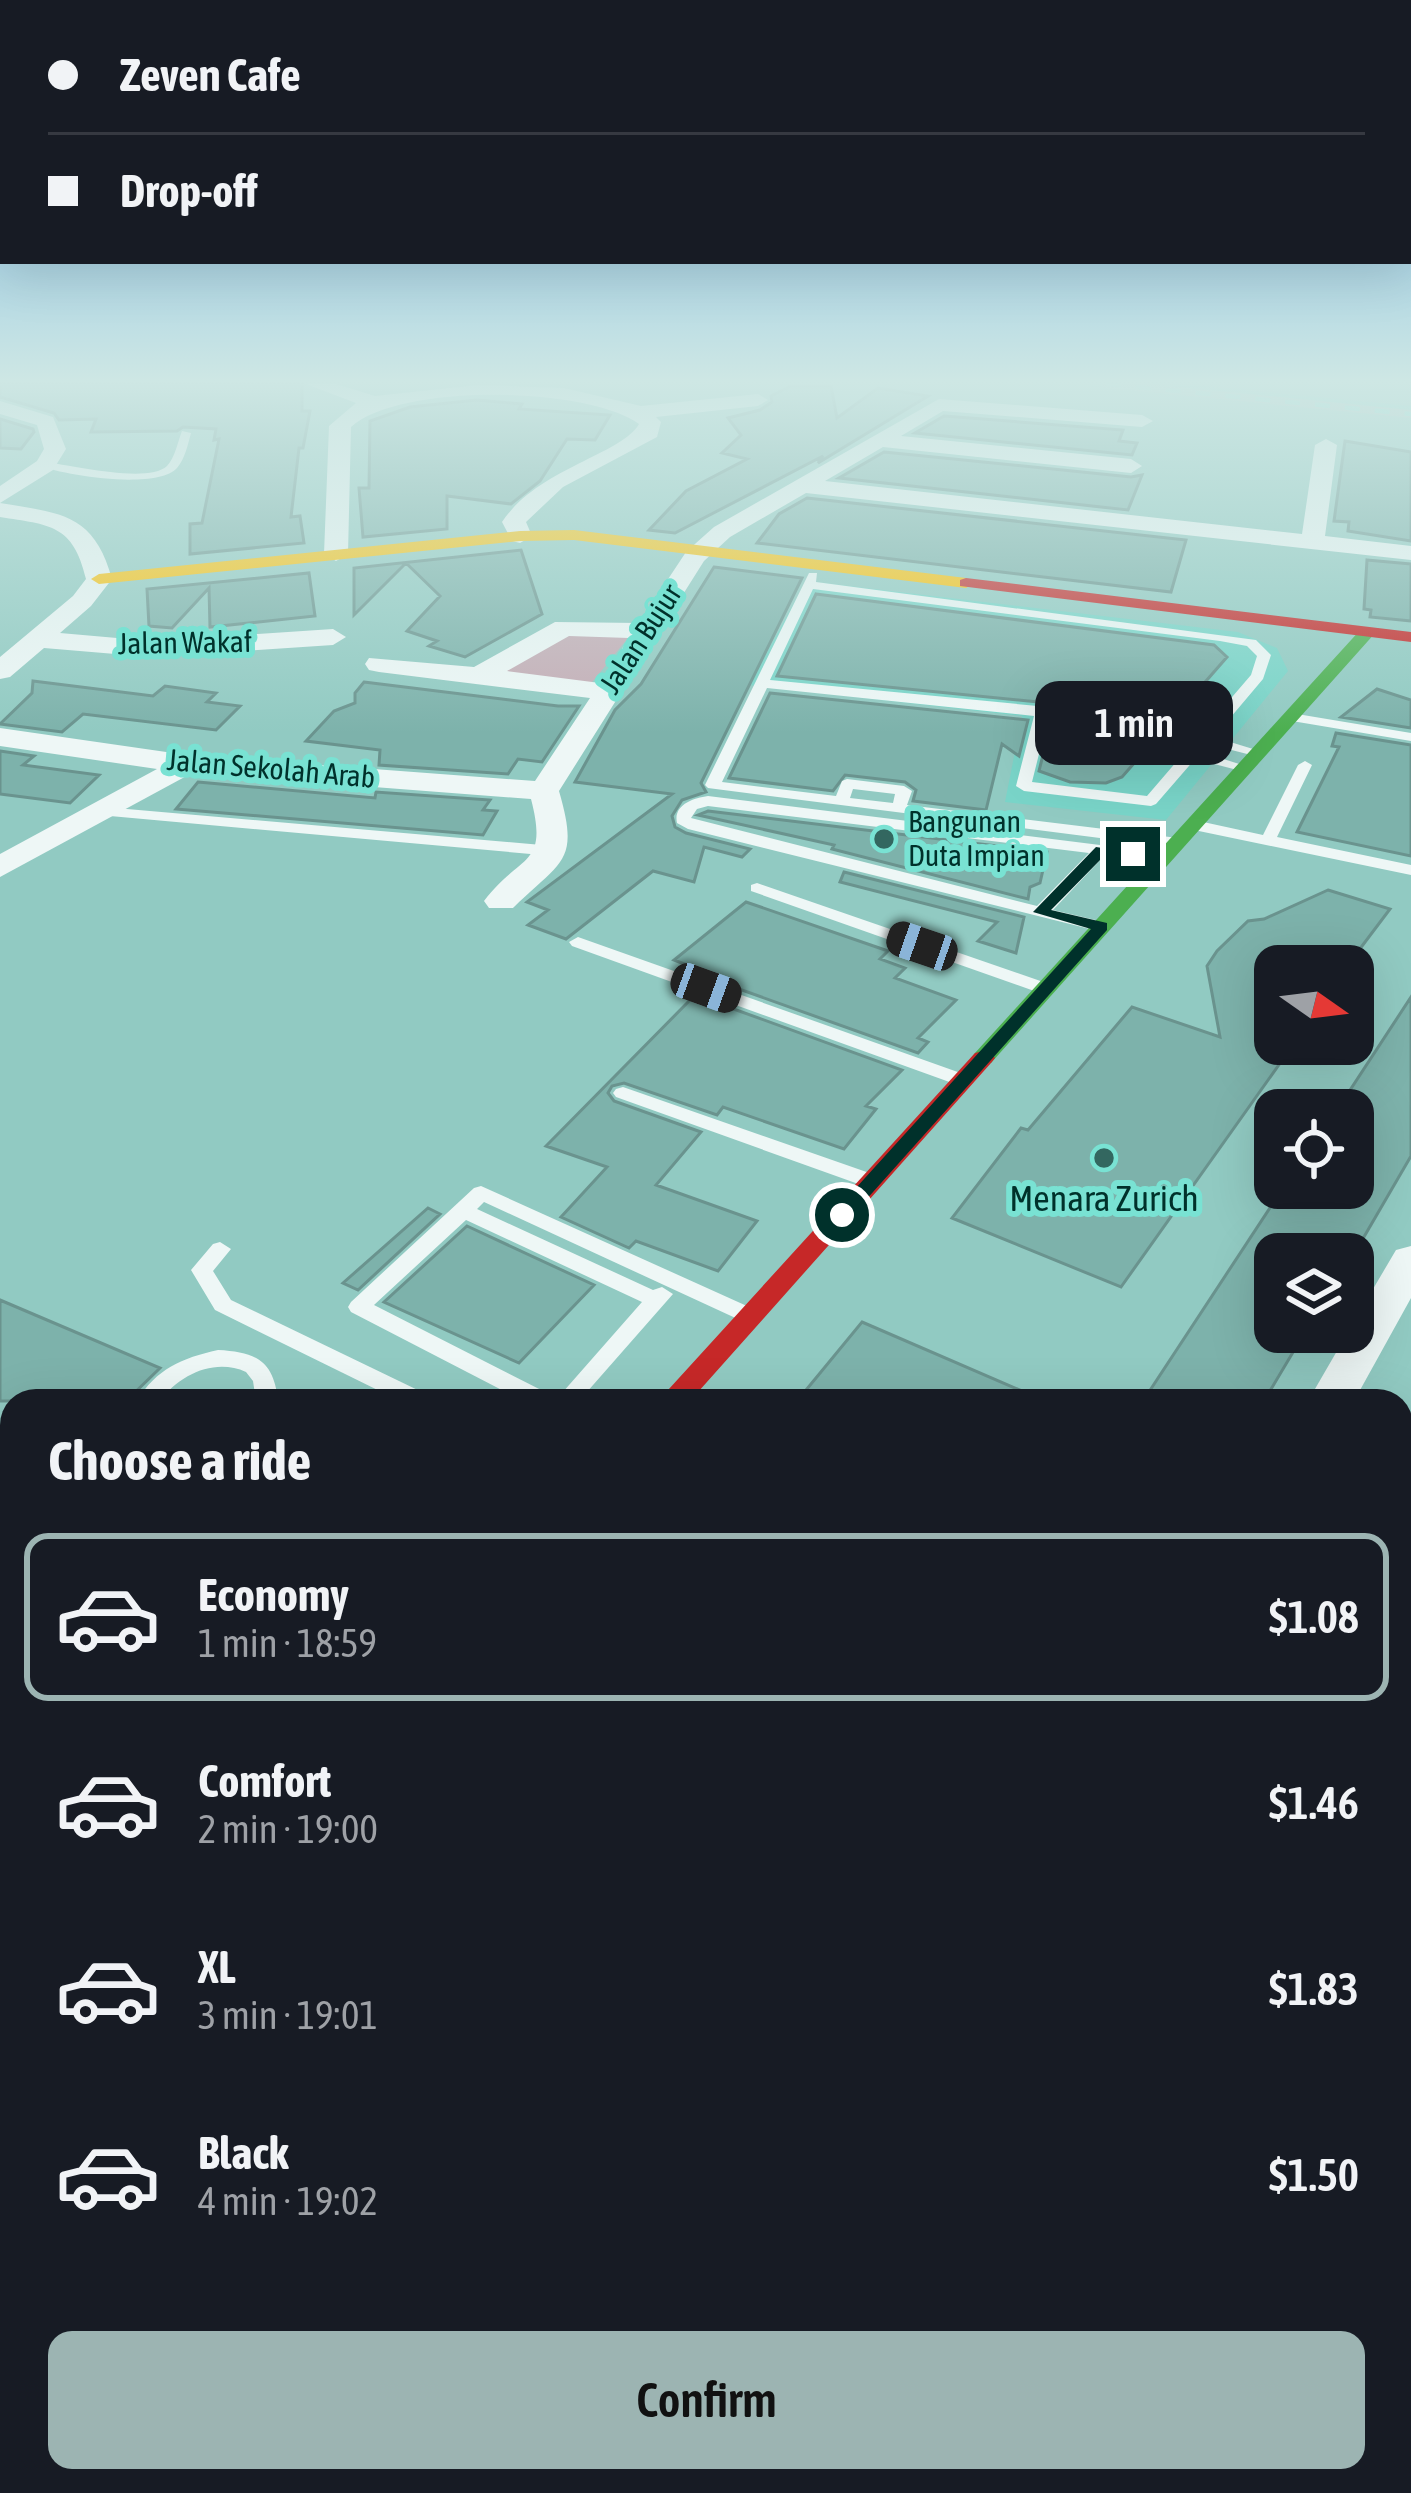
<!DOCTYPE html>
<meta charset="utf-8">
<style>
body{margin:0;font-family:"Asap Condensed",sans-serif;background:#20242c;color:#f1f3f6;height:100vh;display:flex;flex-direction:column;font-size:45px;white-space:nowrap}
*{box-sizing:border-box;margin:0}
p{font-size:39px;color:#9ea1a6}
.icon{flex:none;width:66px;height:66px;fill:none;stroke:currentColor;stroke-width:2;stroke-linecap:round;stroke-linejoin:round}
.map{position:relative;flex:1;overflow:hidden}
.details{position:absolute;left:0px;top:1389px;width:1413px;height:1104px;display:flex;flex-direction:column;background:#171b24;border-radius:36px 36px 0 0;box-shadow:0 12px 48px #0002}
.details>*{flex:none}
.top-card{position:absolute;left:0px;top:0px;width:1413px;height:264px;box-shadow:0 12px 48px #0002;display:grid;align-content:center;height:264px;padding:0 48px;background:#171b24}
.needle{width:78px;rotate:104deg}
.buttons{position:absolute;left:1254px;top:945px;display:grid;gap:24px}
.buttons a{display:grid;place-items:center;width:120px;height:120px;border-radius:24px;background:#171b24;box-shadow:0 12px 48px #0002;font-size:60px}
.end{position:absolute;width:54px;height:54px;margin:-27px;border:15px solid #00312b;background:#fff;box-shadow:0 0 0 6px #fff}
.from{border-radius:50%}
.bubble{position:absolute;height:84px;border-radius:24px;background:#171b24;box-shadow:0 12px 48px #0002;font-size:39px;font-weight:600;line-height:84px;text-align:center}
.car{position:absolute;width:36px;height:72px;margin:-36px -18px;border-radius:15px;box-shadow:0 0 9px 3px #0007;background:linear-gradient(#222 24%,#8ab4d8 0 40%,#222 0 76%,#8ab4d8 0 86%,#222 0)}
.top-card b{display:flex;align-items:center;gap:42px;height:114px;font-size:45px}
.top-card b+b{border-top:3px solid #363941}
.top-card i{width:30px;height:30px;background:#f1f3f6}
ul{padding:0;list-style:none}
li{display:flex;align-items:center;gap:36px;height:168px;margin:0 24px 18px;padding:0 24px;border:6px solid transparent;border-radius:24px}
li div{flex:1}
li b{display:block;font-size:45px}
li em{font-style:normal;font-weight:600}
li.active{border-color:#9cb4b2}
li>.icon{width:108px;height:108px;stroke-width:1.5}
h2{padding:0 48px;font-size:54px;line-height:144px}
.cta{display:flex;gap:24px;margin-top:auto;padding:24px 48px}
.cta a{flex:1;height:138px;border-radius:24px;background:#9cb4b2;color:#111;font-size:48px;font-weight:600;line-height:138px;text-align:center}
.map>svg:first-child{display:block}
.built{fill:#79d4c8}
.green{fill:#c5adb6}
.building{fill:#7db2ab;stroke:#6a938e;stroke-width:3}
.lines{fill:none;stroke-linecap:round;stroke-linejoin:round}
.lane{fill:#eef7f6;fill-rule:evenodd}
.street{fill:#eef7f6;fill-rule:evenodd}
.fast{fill:#4caf50;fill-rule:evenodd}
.slow{fill:#ffc107;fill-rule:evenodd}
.jam{fill:#c62828;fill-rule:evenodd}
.rail-casing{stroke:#b0c2bf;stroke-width:8}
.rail{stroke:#79e2d3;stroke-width:4.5;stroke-dasharray:15;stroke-linecap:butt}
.route{fill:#00312b}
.poi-dot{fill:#336760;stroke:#79e2d3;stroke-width:4.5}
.labels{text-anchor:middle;stroke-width:12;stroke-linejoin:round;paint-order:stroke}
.far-street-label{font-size:30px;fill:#00312b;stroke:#79e2d3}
.far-poi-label{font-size:30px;fill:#00312b;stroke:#79e2d3;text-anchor:start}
.poi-label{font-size:36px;fill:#00312b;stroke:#79e2d3}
</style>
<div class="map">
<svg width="1411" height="2493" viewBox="0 0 1411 2493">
<rect width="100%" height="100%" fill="#91cac2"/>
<path class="built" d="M1068,384H1181L1411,406V418Z
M806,581L1238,632L1277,648L1288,671L1166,820L1005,802L1022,716L749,685Z"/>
<path class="green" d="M570,631L632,633L589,686L502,672Z"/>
<path class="building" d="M0,384H302V411H310L303,448H299L291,517L300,516L304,543L190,554V524L202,523L219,439L214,440L216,429L183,427L177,431L91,432L96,419L59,420L54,413L0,397Z
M791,386H831L837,418L878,388L928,396L818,463L823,456L675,533L649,530L686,491L747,459L722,453L741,435L728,418L760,410L772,402L771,396Z
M477,400L522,404L519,409L610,415L595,440L567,439L540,481L511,504L447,496V529L363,537L359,488H369L370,421L410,407Z
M944,416L1123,430L1119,441L1137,443L1132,455L915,433Z
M0,419L33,429L34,432L21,449L0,448Z
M1345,441L1411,452V541L1348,531L1349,522L1334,521Z
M884,452L1131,477L1142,475L1128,510L839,478Z
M807,498L1186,540L1171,592L757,543L779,514Z
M521,550L542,614L465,657L429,646L437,641L407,631L440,596L406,563L354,615V568Z
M1367,560L1411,564V621L1370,617L1371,610L1364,609Z
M714,567L802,578L701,783L706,792L682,800L672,816L675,827L686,833L750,849L742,857L704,847L694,882L653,871L566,939L528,925L548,910L527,902L672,794L575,782L615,710L641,684Z
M309,573L315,616L210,627L209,588L172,628L149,626L147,589Z
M816,594L1214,645L1227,657L1122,777L1106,783L1070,782L1039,771L1054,711L1048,703L777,676Z
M33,681L153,696L165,686L216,693L207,702L240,706L216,730L83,714L62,732L0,724L32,693Z
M364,682L558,706H579L542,762L518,759L508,774L379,765L380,750L306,741L334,711L355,703V693Z
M1377,689L1411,700V728L1341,717Z
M770,693L1028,720L1019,756L1002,744L986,810L913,801L916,790L905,782L845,775L833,791L729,778Z
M1336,733L1411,745V856L1297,832L1339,747L1332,746Z
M0,751L34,756L23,765L99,775L70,803L0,794Z
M198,782L375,798L376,792L490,800L483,810L497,811L483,835L176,809Z
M708,811L1047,852L1040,883L1030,887L1028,899L832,849L834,845L698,815Z
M844,872L1024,917L1016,953L978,941L997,922L840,882Z
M1328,890L1390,909L1347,966H1275V1056L1283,1059L1121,1287L952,1218L1021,1128L1028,1130L1132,1007L1220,1037L1207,966L1217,951L1248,921L1264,919Z
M746,902L888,951L880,959L905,968L895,978L956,1000L918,1038L928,1042L918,1053L711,979L715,976L674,960Z
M695,995L902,1070L866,1106L876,1109L844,1149L723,1107L717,1115L624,1083L612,1086L608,1093L614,1101L701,1132L656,1185L757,1221L718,1271L636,1241L629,1248L561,1217L607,1167L546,1146Z
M1411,997V1156L1354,1254H1275V1332H1305L1264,1401H1143L1283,1188H1353V1110H1337Z
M428,1208L440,1214L358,1290L343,1283Z
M467,1226L594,1285L519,1363L384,1302Z
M0,1300L160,1368L126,1401H0Z
M862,1322L1045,1401H797Z"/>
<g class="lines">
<path class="lane" d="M182,431L191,433C188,444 185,459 177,468C157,490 64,476 39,465L45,462C70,465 148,484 167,466C175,458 178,441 182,431Z
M809,573H817L816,582L1256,640L1271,655L1263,679L1214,737L1266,753L1259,757L1208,744L1201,752L1252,768L1245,772L1195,759L1156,804L1151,806L1024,791L1016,786L1034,716L767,688L722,782L836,796L842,781L847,779L904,786L912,791L907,805L1178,838L1186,843L1178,848L708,788L705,785ZM813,589L1220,641L1247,646L1257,656L1251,675L1147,796L1032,782L1050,710L1048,707L770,680ZM853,789L895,794L893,803L850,798Z
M1291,713L1411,733V741L1286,720L1284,717Z
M1305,761L1312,765L1277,837L1411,865V875L1194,830L1186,825L1194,820L1263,835L1298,765Z
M708,796L1164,853L1172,858L1164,863L1105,855L1053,910L1108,923V931L1102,932L688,829L677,823C673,805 693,798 708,796ZM708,806L1089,853L1037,906L691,818L697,809Z
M104,807L553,846L561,851L553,856L99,815L96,812Z
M757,883L1052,985L1055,989L1052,993H1040L751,891V885Z
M578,937L969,1076L971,1080L969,1084H955L572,946L569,942Z
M623,1087L878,1176L881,1181L878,1186H864L616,1097L613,1093L616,1089Z
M481,1186L758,1311L761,1316L758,1321H742L484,1202L477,1209L653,1290L662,1287L673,1294L579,1401H555L642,1302L466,1220L374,1305L551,1395L554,1401H523L351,1312L348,1307L351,1302L474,1188Z
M220,1242L231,1249L213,1271L231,1300L428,1395L431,1401H400L215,1310L191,1270L213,1244Z
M218,1350C257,1352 274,1361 278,1401H256L253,1381L246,1372C215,1358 180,1374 160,1401H137C156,1369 182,1358 218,1350Z"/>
<path class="street" d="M306,384H336L375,396L478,385L564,388L641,406L758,394L768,400L758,406L656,417L661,422L657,437L563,487L526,522L532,536L520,543L512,541L502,522C538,468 621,455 639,424C587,386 399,383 351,427L348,554L336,561L324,554L329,426L356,403Z
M939,399L1142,415L1153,421L1142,427L943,411L901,436L1131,459L1142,466L1131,473L883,447L825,481L1302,534L1315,445L1326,439L1337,445L1325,536L1411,546V560L806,493L730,537L704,561L559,791C580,863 562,860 513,908H489L484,901C520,853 549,868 531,799L192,773L0,877V854L157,769L0,746V728L187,755L535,781L590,698L379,672L369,670L365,664L369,658L474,667L555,622L639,623L686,552L714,527ZM569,636L629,638L600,683L507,671Z
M0,401L53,417L66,449L53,470L0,503V486L37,461L44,449L37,425L0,414Z
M0,503C60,513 94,513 112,579L91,606L60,633L151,641L333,629L346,637L333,645L151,657L44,648L10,677L0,679V657L73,596L86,579C73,524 50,525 0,517Z
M1411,1246V1298L1354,1401H1308L1348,1332H1353V1323L1396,1250Z
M1401,1861L1411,1865V1920L1401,1916Z
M1401,2319L1411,2323V2395L1401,2391Z"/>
<path class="fast" d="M1362,628L1376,632L991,1063H975L971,1058L975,1053Z
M12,2112V2162L0,2167V2117Z"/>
<path class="slow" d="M574,530L966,578L974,583L966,588L574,540L520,541L99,584L91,579L99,574L520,531Z"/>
<path class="jam" d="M966,578L1411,632V642L960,586V580Z
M983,1051L991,1053L995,1058L991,1063L690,1401H658L975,1053Z"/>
<defs>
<path id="rail" d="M1106,384L1411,414"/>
</defs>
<use href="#rail" class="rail-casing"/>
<use href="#rail" class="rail"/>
</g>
<linearGradient id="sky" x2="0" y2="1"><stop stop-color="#67b0e4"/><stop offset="0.52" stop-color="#cee7e4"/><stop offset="1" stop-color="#cee7e4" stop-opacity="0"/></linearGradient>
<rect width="1411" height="733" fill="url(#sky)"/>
<path class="route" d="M1096,847L1140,854L1133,858L1105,855L1051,910L1107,923V930L848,1220H835V1211L1091,929L1033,912Z"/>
<g class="poi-dot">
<circle cx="884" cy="839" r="12"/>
<circle cx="1104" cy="1158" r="12"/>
</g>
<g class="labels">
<g class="far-street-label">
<text transform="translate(641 639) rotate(-57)" y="10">Jalan Bujur</text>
<text transform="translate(185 643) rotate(-1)" y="10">Jalan Wakaf</text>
<text transform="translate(271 769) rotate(5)" y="10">Jalan Sekolah Arab</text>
</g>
<g class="far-poi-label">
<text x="908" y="832">Bangunan<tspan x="908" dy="34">Duta Impian</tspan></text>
</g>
<g class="poi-label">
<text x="1104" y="1211">Menara Zurich</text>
</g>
</g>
</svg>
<div class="buttons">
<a><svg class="needle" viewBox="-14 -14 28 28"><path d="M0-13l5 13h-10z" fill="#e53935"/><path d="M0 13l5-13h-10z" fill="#9ea1a6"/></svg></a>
<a><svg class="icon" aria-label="locate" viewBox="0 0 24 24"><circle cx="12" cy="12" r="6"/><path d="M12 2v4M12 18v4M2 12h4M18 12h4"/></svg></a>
<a><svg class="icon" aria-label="layers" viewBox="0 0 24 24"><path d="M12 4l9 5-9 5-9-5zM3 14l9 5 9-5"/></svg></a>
</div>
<i class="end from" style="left:842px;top:1215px"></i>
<i class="end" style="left:1133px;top:854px"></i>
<div class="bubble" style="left:1035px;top:681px;width:198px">1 min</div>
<i class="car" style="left:922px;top:946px;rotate:289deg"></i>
<i class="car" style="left:706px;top:988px;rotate:110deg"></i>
<div class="top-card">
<b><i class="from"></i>Zeven Cafe</b>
<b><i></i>Drop-off</b>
</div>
<section class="details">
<h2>Choose a ride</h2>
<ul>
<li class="active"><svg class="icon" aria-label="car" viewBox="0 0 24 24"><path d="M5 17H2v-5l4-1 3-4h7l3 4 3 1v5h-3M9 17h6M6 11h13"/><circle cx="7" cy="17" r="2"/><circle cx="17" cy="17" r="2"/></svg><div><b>Economy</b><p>1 min · 18:59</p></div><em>$1.08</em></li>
<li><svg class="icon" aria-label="car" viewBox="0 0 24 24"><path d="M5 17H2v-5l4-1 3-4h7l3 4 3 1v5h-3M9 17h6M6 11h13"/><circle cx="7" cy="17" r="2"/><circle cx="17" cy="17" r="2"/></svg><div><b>Comfort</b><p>2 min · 19:00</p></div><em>$1.46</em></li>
<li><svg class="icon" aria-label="car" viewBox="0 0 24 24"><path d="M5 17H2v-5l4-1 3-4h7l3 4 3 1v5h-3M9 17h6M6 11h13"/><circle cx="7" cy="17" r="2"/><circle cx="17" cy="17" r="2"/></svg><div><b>XL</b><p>3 min · 19:01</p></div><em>$1.83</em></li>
<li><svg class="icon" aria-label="car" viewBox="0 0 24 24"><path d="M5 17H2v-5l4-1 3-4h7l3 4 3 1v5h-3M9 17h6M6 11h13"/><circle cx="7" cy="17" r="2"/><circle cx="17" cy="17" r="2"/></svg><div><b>Black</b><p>4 min · 19:02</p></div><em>$1.50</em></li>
</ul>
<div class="cta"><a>Confirm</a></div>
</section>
</div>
